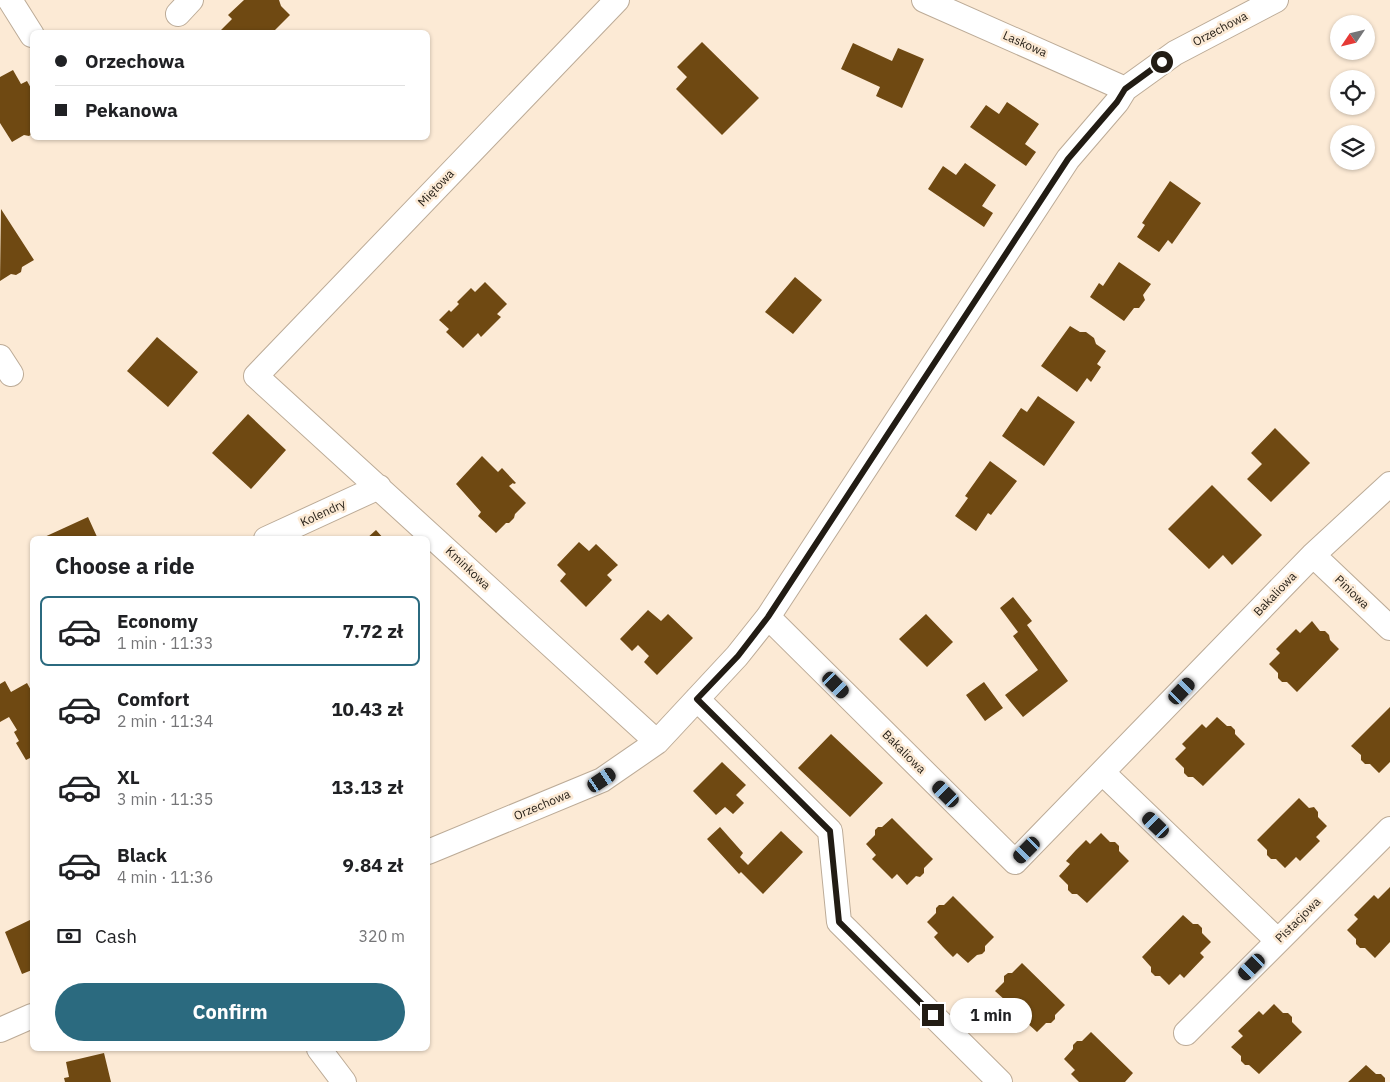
<!DOCTYPE html>
<meta charset="utf-8">
<style>
body{margin:0;font-family:"IBM Plex Sans",sans-serif;background:#f2f2f2;color:#202124;height:100vh;display:flex;flex-direction:column;font-size:19px;white-space:nowrap}
*{box-sizing:border-box;margin:0}
p{font-size:16px;color:#757577}
.icon{flex:none;width:28px;height:28px;fill:none;stroke:currentColor;stroke-width:2;stroke-linecap:round;stroke-linejoin:round}
.map{position:relative;flex:1;overflow:hidden}
.details{position:absolute;left:30px;top:536px;width:400px;height:515px;display:flex;flex-direction:column;background:#fff;border-radius:8px;box-shadow:0 1px 4px #0004}
.details>*{flex:none}
.banner{position:absolute;left:30px;top:30px;width:400px;height:110px;border-radius:8px;box-shadow:0 1px 4px #0004;display:grid;align-content:center;height:110px;padding:0 25px;background:#fff}
.needle{width:32px;rotate:235deg}
.fabs{position:absolute;left:1330px;top:15px;display:grid;gap:10px}
.fabs a{display:grid;place-items:center;width:45px;height:45px;border-radius:50%;background:#fff;box-shadow:0 1px 4px #0004;font-size:25px}
.end{position:absolute;width:22px;height:22px;margin:-11px;border:6px solid #221c14;background:#fff;box-shadow:0 0 0 2px #fff}
.from{border-radius:50%}
.bubble{position:absolute;height:35px;border-radius:18px;background:#fff;box-shadow:0 1px 4px #0004;font-size:16px;font-weight:700;line-height:35px;text-align:center}
.car{position:absolute;width:15px;height:30px;margin:-15px -8px;border-radius:6px;box-shadow:0 0 4px 1px #0007;background:linear-gradient(#222 24%,#8ab4d8 0 40%,#222 0 76%,#8ab4d8 0 86%,#222 0)}
.banner b{display:flex;align-items:center;gap:18px;height:48px;font-size:19px}
.banner b+b{border-top:1px solid #e0e0e0}
.banner i{width:12px;height:12px;background:#202124}
ul{padding:0;list-style:none}
li{display:flex;align-items:center;gap:15px;height:70px;margin:0 10px 8px;padding:0 15px;border:2px solid transparent;border-radius:8px}
li div{flex:1}
li b{display:block;font-size:19px}
li em{font-style:normal;font-weight:700}
li.active{border-color:#2b6a7f}
li>.icon{width:45px;height:45px;stroke-width:1.5}
h2{padding:0 25px;font-size:22px;line-height:60px}
.pay{display:flex;align-items:center;gap:12px;height:55px;padding:0 25px;font-size:19px}
.pay p{margin-inline-start:auto}
.cta{display:flex;gap:10px;margin-top:auto;padding:10px 25px}
.cta a{flex:1;height:58px;border-radius:30px;background:#2b6a7f;color:#fff;font-size:20px;font-weight:700;line-height:58px;text-align:center}
.map>svg:first-child{display:block}
.building{fill:#6f4912}
.lines{fill:none;stroke-linecap:round;stroke-linejoin:round}
.minor-casing{stroke:#bcab97;stroke-width:26}
.minor{stroke:#fff;stroke-width:24}
.route{stroke:#221c14;stroke-width:6}
.labels{text-anchor:middle;stroke-width:5;stroke-linejoin:round;paint-order:stroke}
.street-label{font-size:12px;fill:#221c14;stroke:#fcead5}
</style>
<div class="map">
<svg width="1390" height="1082" viewBox="0 0 1390 1082">
<rect width="100%" height="100%" fill="#fcead5"/>
<path class="building" d="M244,0H279L281,6L290,15L273,32H223L221,30L232,19L228,15Z
M702,42L759,98L722,135L676,89L687,77L677,67Z
M853,43L892,61L898,48L924,59L902,108L876,96L880,87L841,69Z
M13,70L21,84L27,81L32,90V134L29,136L24,135L12,142L0,123V77Z
M1007,102L1039,124L1025,144L1036,152L1026,166L970,127L986,105L999,114Z
M965,163L996,185L982,206L993,213L984,227L928,189L943,166L956,175Z
M1170,181L1201,203L1172,244L1168,240L1159,252L1137,237L1145,225L1142,223Z
M1,209L34,260L22,267L21,272L16,275L11,274L0,281Z
M1119,262L1151,284L1143,295L1145,300L1139,308H1134L1124,321L1090,297L1099,283L1103,286Z
M795,277L822,300L793,334L765,312Z
M485,282L507,304L497,314L501,317L481,337L478,333L463,348L446,332L449,329L439,320L449,310L451,312L459,304L457,302L471,288L475,292Z
M1070,326L1080,332H1086L1094,338L1096,344L1106,351L1097,364L1101,367L1091,382L1087,378L1077,392L1041,366Z
M157,337L198,372L168,407L127,371Z
M1038,396L1075,422L1044,466L1002,436L1021,408L1027,412Z
M248,414L286,450L251,489L212,453Z
M1275,428L1310,463L1271,502L1247,479L1262,464L1251,453Z
M482,456L498,472L502,468L516,483L514,484L513,483L509,486L526,503L515,514L514,518L509,523H506L496,533L478,516L481,512L456,484Z
M990,461L1017,481L991,515L988,513L976,531L955,516L968,498L965,496Z
M1212,485L1262,535L1232,565L1223,555L1209,569L1168,529Z
M88,517L98,539H40Z
M376,530L384,539H366Z
M579,542L589,551L596,544L618,565L607,575L612,580L586,607L560,581L566,574L557,565Z
M1013,597L1032,621L1027,625L1068,681L1023,717L1005,695L1038,670L1013,636L1018,632L1000,608Z
M648,610L661,621L668,614L693,638L657,675L644,662L649,656L638,645L632,651L620,639Z
M926,614L953,642L927,667L899,639Z
M1312,621L1320,631H1325L1329,635L1330,640L1339,649L1297,692L1287,682H1282L1278,678V673L1269,664L1280,653L1276,649L1296,629L1300,633Z
M5,681L11,692L27,683L32,692V757L26,760L16,743L19,741L14,732L17,730L9,717L0,722V684Z
M984,682L1003,708L985,721L966,695Z
M1390,707V762L1379,773L1370,764H1365L1361,760V755L1351,746Z
M1217,717L1227,726H1231L1235,730V734L1245,744L1203,786L1193,777H1188L1184,773V768L1175,759L1186,748L1182,744L1202,724L1206,728Z
M831,734L883,783L850,817L798,768Z
M722,762L746,785L736,795L744,803L733,814L725,807L716,815L693,791Z
M1299,798L1309,808L1314,807L1318,812V817L1327,826L1316,837L1320,841L1300,861L1296,857L1285,868L1276,859H1271L1267,855V850L1257,840Z
M892,818L933,859L924,868V873L920,877L916,876L907,885L897,874L892,879L872,859L876,855L866,844L875,835V830L878,827H882Z
M720,827L743,853L740,857L748,865L781,831L803,852L763,894L741,872L739,874L707,839Z
M1101,833L1110,842H1115L1119,846V851L1129,861L1087,903L1077,894H1072L1068,890V885L1059,876L1070,864L1066,861L1076,850L1086,840L1090,844Z
M1390,887V942L1375,958L1365,948H1360L1356,944V939L1347,930L1358,919L1354,915L1374,895L1378,899Z
M953,896L994,937L985,946V951L982,954L977,955L968,963L957,953L953,957L943,947L934,937L938,933L927,922L936,913V908L939,905H944Z
M1183,915L1193,924H1198L1202,928V933L1211,942L1200,953L1204,957L1184,978L1180,974L1169,985L1160,976H1155L1151,972V967L1142,957Z
M32,919V970L22,974L5,932Z
M1022,963L1065,1005L1055,1015V1019L1051,1023H1046L1037,1032L1026,1022L1022,1026L1002,1005L1006,1001L995,991L1004,982V976L1008,973H1012Z
M1274,1004L1283,1013H1288L1292,1017V1022L1302,1032L1259,1074L1249,1065H1245L1241,1061V1056L1231,1047L1243,1036L1238,1031L1259,1011L1263,1015Z
M1091,1032L1133,1073L1125,1082H1079L1071,1074L1075,1070L1064,1059L1073,1049V1045L1077,1041H1082Z
M104,1053L111,1082H65L64,1078L69,1077L66,1062Z
M1366,1065L1376,1074H1381L1385,1078V1082H1348Z"/>
<g class="lines">
<defs>
<path id="minor" d="M10,0L32,35
M617,0L256,376L657,742
M924,0L1125,89
M178,14L191,0
M0,357L11,374
M266,539L379,487
M1313,555L1390,628
M768,617L1015,862L1313,555L1390,484
M697,699L830,831L839,922L1000,1082
M1103,773L1278,941
M428,852L602,780L657,742L737,656L768,617L1068,159L1117,102L1125,89L1175,53L1276,0
M0,1030L32,1016
M1186,1033L1390,829
M319,1049L344,1082"/>
</defs>
<use href="#minor" class="minor-casing"/>
<use href="#minor" class="minor"/>
</g>
<g class="lines">
<path class="route" d="M933,1015L839,922L830,831L697,699L738,656L768,617L1068,159L1117,102L1125,89L1162,62"/>
</g>
<g class="labels">
<g class="street-label">
<text transform="translate(1220 29) rotate(-28)" y="4">Orzechowa</text>
<text transform="translate(1025 44) rotate(24)" y="4">Laskowa</text>
<text transform="translate(436 188) rotate(-46)" y="4">Miętowa</text>
<text transform="translate(323 513) rotate(-25)" y="4">Kolendry</text>
<text transform="translate(468 568) rotate(43)" y="4">Kminkowa</text>
<text transform="translate(1352 592) rotate(44)" y="4">Piniowa</text>
<text transform="translate(1275 594) rotate(-46)" y="4">Bakaliowa</text>
<text transform="translate(904 752) rotate(45)" y="4">Bakaliowa</text>
<text transform="translate(542 805) rotate(-23)" y="4">Orzechowa</text>
<text transform="translate(1298 920) rotate(-45)" y="4">Pistacjowa</text>
</g>
</g>
</svg>
<div class="fabs">
<a><svg class="needle" viewBox="-14 -14 28 28"><path d="M0-13l5 13h-10z" fill="#e53935"/><path d="M0 13l5-13h-10z" fill="#757577"/></svg></a>
<a><svg class="icon" aria-label="locate" viewBox="0 0 24 24"><circle cx="12" cy="12" r="6"/><path d="M12 2v4M12 18v4M2 12h4M18 12h4"/></svg></a>
<a><svg class="icon" aria-label="layers" viewBox="0 0 24 24"><path d="M12 4l9 5-9 5-9-5zM3 14l9 5 9-5"/></svg></a>
</div>
<i class="end from" style="left:1162px;top:62px"></i>
<i class="end" style="left:933px;top:1015px"></i>
<div class="bubble" style="left:950px;top:998px;width:82px">1 min</div>
<i class="car" style="left:836px;top:685px;rotate:135deg"></i>
<i class="car" style="left:1182px;top:691px;rotate:44deg"></i>
<i class="car" style="left:602px;top:780px;rotate:56deg"></i>
<i class="car" style="left:946px;top:794px;rotate:315deg"></i>
<i class="car" style="left:1156px;top:825px;rotate:314deg"></i>
<i class="car" style="left:1027px;top:850px;rotate:225deg"></i>
<i class="car" style="left:1252px;top:967px;rotate:225deg"></i>
<div class="banner">
<b><i class="from"></i>Orzechowa</b>
<b><i></i>Pekanowa</b>
</div>
<section class="details">
<h2>Choose a ride</h2>
<ul>
<li class="active"><svg class="icon" aria-label="car" viewBox="0 0 24 24"><path d="M5 17H2v-5l4-1 3-4h7l3 4 3 1v5h-3M9 17h6M6 11h13"/><circle cx="7" cy="17" r="2"/><circle cx="17" cy="17" r="2"/></svg><div><b>Economy</b><p>1 min · 11:33</p></div><em>7.72 zł</em></li>
<li><svg class="icon" aria-label="car" viewBox="0 0 24 24"><path d="M5 17H2v-5l4-1 3-4h7l3 4 3 1v5h-3M9 17h6M6 11h13"/><circle cx="7" cy="17" r="2"/><circle cx="17" cy="17" r="2"/></svg><div><b>Comfort</b><p>2 min · 11:34</p></div><em>10.43 zł</em></li>
<li><svg class="icon" aria-label="car" viewBox="0 0 24 24"><path d="M5 17H2v-5l4-1 3-4h7l3 4 3 1v5h-3M9 17h6M6 11h13"/><circle cx="7" cy="17" r="2"/><circle cx="17" cy="17" r="2"/></svg><div><b>XL</b><p>3 min · 11:35</p></div><em>13.13 zł</em></li>
<li><svg class="icon" aria-label="car" viewBox="0 0 24 24"><path d="M5 17H2v-5l4-1 3-4h7l3 4 3 1v5h-3M9 17h6M6 11h13"/><circle cx="7" cy="17" r="2"/><circle cx="17" cy="17" r="2"/></svg><div><b>Black</b><p>4 min · 11:36</p></div><em>9.84 zł</em></li>
</ul>
<div class="pay"><svg class="icon" aria-label="cash" viewBox="0 0 24 24"><path d="M3 7h18v10H3z"/><circle cx="12" cy="12" r="2"/></svg>Cash<p>320 m</p></div>
<div class="cta"><a>Confirm</a></div>
</section>
</div>
